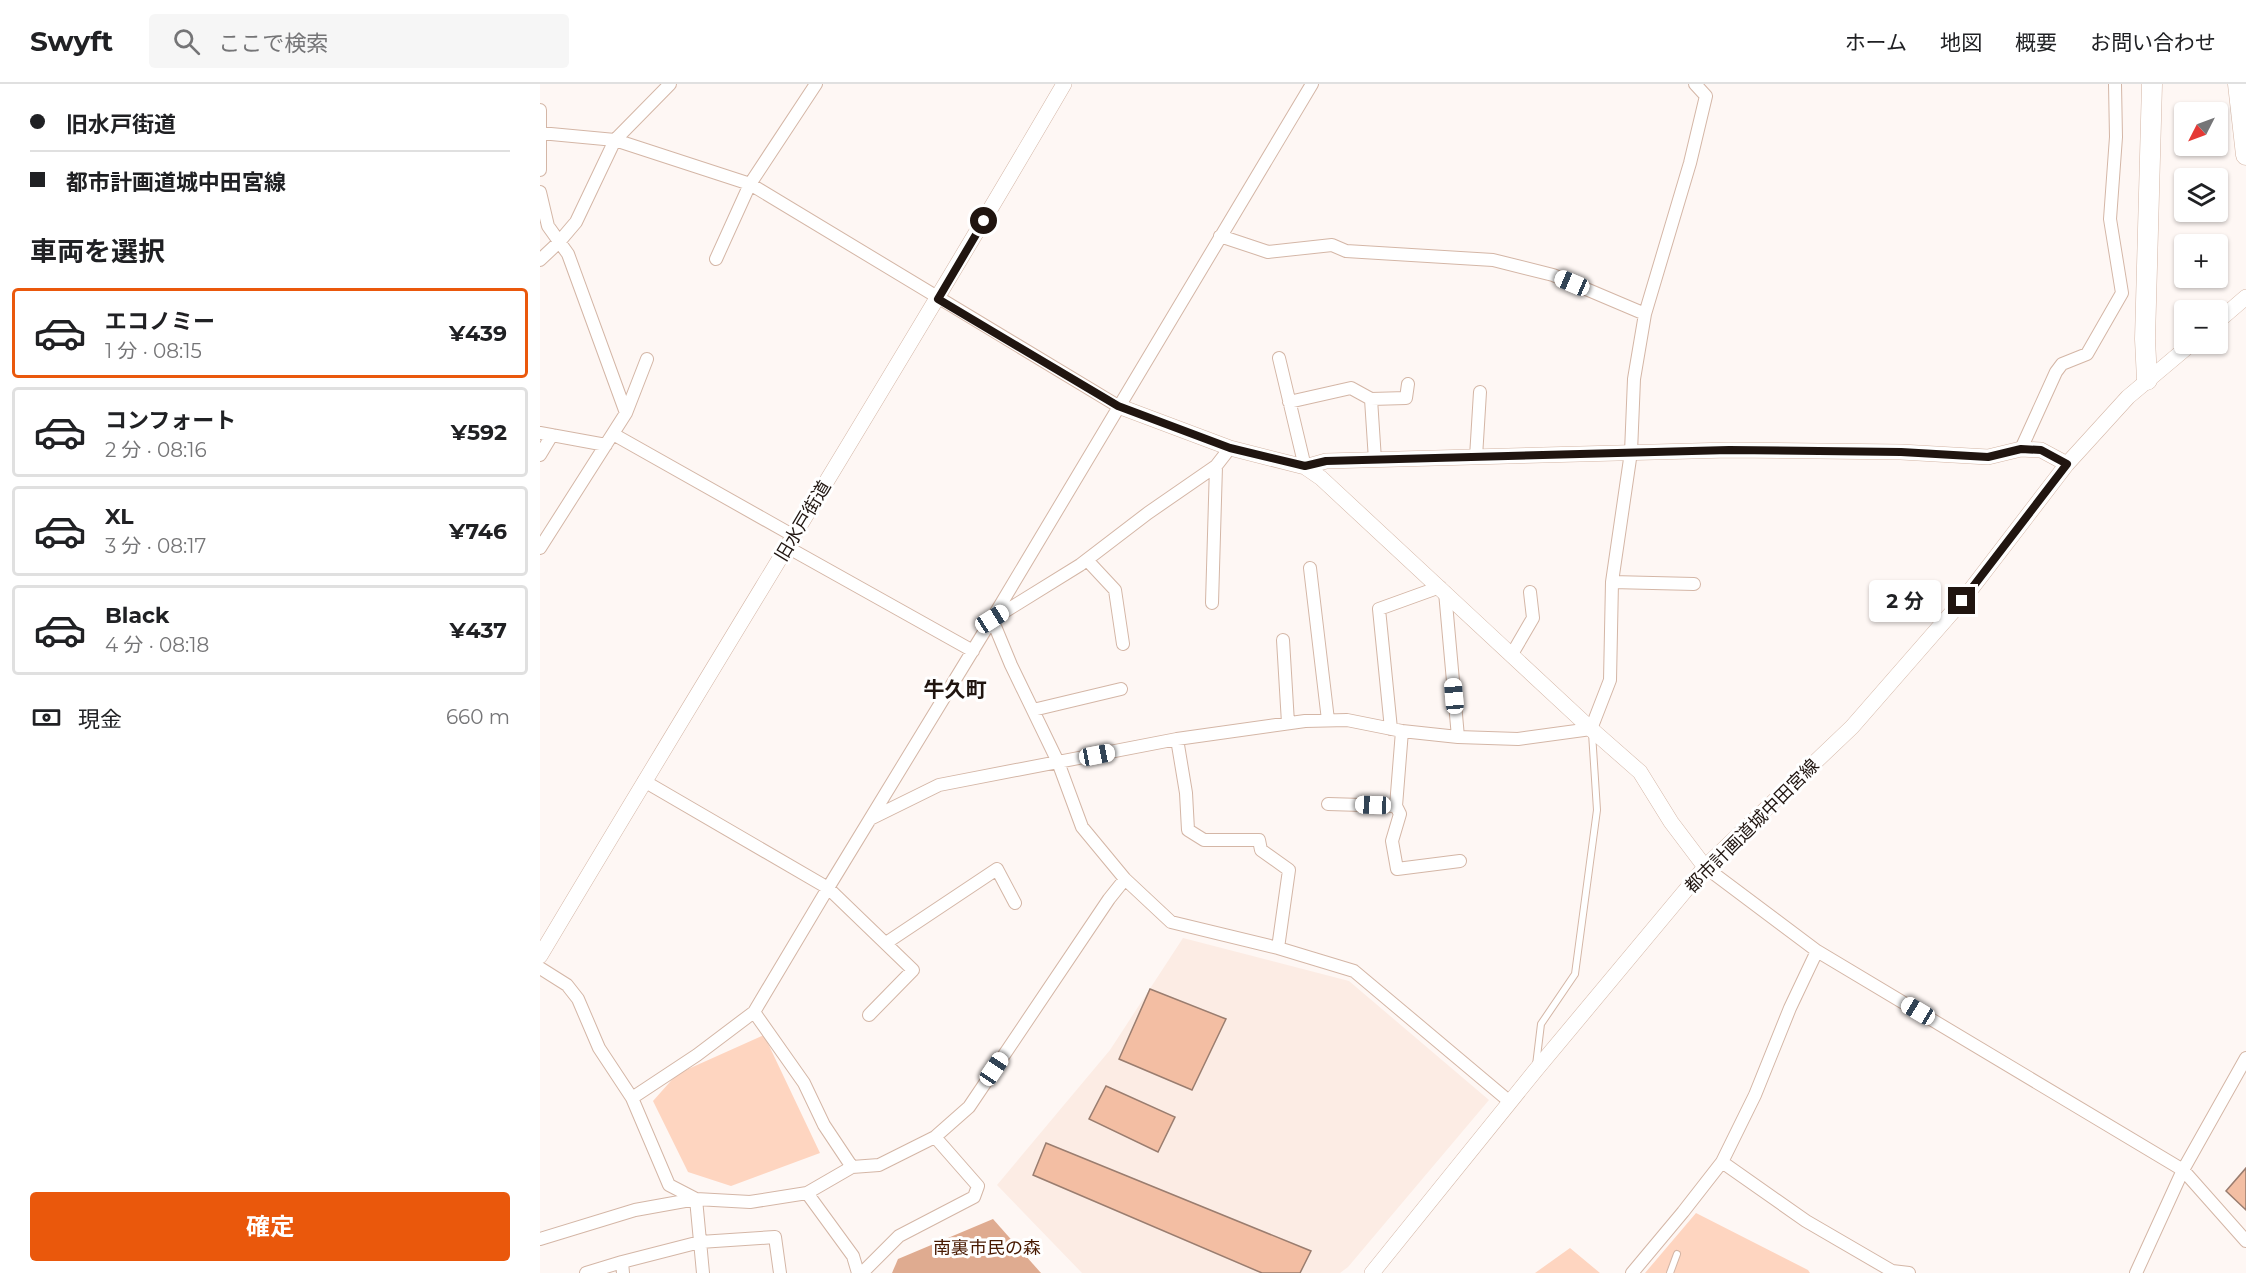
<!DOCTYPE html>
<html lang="ja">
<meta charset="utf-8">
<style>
body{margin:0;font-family:Montserrat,"Noto Sans JP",sans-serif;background:#f6f6f6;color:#202124;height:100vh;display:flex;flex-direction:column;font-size:22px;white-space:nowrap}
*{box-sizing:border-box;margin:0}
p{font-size:20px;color:#757577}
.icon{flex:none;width:33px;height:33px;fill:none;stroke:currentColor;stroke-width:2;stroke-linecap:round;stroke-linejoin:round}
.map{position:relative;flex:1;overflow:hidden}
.sheet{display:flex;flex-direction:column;background:#fff;width:540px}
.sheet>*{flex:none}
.hud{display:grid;align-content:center;height:132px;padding:0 30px;background:#fff}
.needle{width:39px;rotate:228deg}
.buttons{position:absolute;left:1634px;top:18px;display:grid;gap:12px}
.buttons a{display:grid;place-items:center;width:54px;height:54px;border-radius:6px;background:#fff;box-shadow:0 2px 4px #0004;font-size:30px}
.end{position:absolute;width:27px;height:27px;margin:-14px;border:8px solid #201510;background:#fff;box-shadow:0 0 0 3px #fff}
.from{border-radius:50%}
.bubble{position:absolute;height:42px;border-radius:6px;background:#fff;box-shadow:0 2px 4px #0004;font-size:20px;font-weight:700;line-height:42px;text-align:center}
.car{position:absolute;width:18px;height:36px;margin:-18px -9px;border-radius:8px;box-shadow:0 0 4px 2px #0007;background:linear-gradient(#fff 24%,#345 0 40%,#fff 0 76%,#345 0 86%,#fff 0)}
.hud b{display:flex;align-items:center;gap:21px;height:57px;font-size:22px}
.hud b+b{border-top:2px solid #e0e0e0}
.hud i{width:15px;height:15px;background:#202124}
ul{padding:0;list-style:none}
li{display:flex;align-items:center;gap:18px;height:90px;margin:0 12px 9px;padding:0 18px;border:3px solid #e0e0e0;border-radius:6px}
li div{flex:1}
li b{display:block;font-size:22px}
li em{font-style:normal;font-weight:700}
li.active{border-color:#ea580c}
li>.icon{width:54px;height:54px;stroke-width:1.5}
h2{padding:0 30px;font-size:27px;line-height:72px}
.pay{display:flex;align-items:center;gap:15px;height:66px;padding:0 30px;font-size:22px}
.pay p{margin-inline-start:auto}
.cta{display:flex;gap:12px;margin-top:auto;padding:12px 30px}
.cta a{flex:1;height:69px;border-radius:6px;background:#ea580c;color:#fff;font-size:24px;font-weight:700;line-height:69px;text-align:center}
header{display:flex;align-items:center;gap:36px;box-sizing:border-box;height:84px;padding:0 30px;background:#fff;border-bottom:2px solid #e0e0e0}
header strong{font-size:28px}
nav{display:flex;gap:33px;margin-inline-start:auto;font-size:21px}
.search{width:420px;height:54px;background:#f6f6f6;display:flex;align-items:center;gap:15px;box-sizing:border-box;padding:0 21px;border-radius:6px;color:#757577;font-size:22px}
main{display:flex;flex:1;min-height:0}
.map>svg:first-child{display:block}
.built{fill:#fcece4}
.green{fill:#fed5c0}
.forest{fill:#dfab90}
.building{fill:#f3bea3;stroke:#9a7d6f;stroke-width:1.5}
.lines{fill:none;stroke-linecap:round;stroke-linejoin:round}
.service-casing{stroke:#d4b6a6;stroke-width:8}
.minor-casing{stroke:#d4b6a6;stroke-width:14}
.tertiary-casing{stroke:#d4b6a6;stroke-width:16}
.trunk-casing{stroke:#d4b6a6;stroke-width:21}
.service{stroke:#fff;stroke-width:6}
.minor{stroke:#fff;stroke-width:12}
.tertiary{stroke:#fff;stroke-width:15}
.trunk{stroke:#fff;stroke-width:20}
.route{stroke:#201510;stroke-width:8}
.labels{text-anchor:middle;stroke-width:6;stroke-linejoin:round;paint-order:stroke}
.street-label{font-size:18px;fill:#201510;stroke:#fff}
.park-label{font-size:18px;fill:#481900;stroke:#fff}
.quarter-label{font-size:21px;font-weight:bold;fill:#201510;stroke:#fff}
</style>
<header>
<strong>Swyft</strong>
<div class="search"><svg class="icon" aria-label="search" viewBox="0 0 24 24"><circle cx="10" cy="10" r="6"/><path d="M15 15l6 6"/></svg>ここで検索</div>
<nav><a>ホーム</a><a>地図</a><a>概要</a><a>お問い合わせ</a></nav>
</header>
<main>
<section class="sheet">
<div class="hud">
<b><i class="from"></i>旧水戸街道</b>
<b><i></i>都市計画道城中田宮線</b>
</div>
<h2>車両を選択</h2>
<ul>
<li class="active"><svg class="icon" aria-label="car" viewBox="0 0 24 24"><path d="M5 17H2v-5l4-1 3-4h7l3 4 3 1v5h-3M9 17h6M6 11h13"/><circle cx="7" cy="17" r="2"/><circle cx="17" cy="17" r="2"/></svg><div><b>エコノミー</b><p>1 分 · 08:15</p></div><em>¥439</em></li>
<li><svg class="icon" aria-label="car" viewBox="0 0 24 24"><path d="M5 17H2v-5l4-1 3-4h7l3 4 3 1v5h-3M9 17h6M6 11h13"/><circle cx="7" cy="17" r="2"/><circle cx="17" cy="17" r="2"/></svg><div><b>コンフォート</b><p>2 分 · 08:16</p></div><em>¥592</em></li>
<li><svg class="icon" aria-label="car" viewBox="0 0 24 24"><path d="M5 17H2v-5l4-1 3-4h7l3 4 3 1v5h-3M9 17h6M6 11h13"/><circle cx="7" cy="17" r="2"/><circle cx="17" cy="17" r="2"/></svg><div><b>XL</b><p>3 分 · 08:17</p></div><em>¥746</em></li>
<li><svg class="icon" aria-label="car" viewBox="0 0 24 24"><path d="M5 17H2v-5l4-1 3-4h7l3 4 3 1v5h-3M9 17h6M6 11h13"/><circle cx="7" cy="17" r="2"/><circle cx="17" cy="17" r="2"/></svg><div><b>Black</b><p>4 分 · 08:18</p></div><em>¥437</em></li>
</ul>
<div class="pay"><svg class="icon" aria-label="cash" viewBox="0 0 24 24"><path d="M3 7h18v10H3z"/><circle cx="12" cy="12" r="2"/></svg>現金<p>660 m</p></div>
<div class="cta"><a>確定</a></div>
</section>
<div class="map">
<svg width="1706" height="1189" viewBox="0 0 1706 1189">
<rect width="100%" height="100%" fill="#fef7f4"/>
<path class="built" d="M643,854L809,897L949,1016L808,1183L800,1189H542L457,1101L570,966Z"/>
<path class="green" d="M224,951L280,1069L191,1102L148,1088L113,1017L137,990Z
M1156,1129L1268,1186L1270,1189H1105Z
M1030,1164L1060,1189H995Z"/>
<path class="forest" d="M453,1135L501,1189H352L358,1175Z"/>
<path class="building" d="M610,905L686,935L652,1006L579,975Z
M566,1002L635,1033L618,1068L549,1035Z
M506,1059L771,1167L760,1189H722L493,1091Z
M1706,1084V1126L1686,1107Z"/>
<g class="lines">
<defs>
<path id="service" d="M996,981L1001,940L1035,890L1057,726L1052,649
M1130,1189L1137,1170"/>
<path id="minor" d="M0,26V86
M0,49L75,56L210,100L578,322
M0,108L8,142L28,170L86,329
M680,152L728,168L792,161L806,167L953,176L1013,191L1105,230
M176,175L210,100L276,0
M0,176L19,158L36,138L75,56L130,0
M739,274L765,383
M831,315L835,376
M749,318L811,304L831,315L866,314L868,300
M0,349L66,361
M73,350L254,452
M1481,365L1516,288L1522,280L1547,270L1582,209L1570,135L1576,53L1575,0
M0,371L12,351
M936,373L940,308
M247,463L433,567
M0,464L86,329L107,275
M547,476L575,506L583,560
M770,484L788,636
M1072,498L1154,500
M905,508L918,653
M672,519L676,382
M456,533L540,481L608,429L676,382L690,364
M452,535L471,581L518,678L542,743L585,795L631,838L738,864L814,887L970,1018
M743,556L748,639
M972,570L993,534L990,508
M493,626L581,605
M851,645L839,525L900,503
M862,647L856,722L860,730L852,757L857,785L920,777
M637,655L646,709L648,746L664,756H719L721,766L749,786L738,864
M104,697L288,804L452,535L772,0
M788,720L856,722
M330,735L399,701L637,655L765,637L807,636L862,647L918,653L978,655L1051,645L1070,596L1072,498L1091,368L1094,295L1105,230L1150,79L1166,12L1155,0
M1165,783L1277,867L1643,1086L1706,1157
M346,859L457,785L475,819
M0,884L27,901L38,915L59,964L92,1014L129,1101L156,1115
M214,928L264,999L284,1041L312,1083
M92,1014L157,971L214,928L288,804L373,886L329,931
M1182,1078L1266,1137L1352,1187L1369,1189
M267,1109L313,1172L318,1189
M156,1115L163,1189
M0,1155L95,1126L156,1115L210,1118L267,1109L312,1083L339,1081L395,1053L429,1023L569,815L585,795
M46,1189L82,1178
M83,1189L82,1178L160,1158L235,1153L240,1189
M322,1189L359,1152L434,1113L438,1102L395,1053
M1092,1189L1143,1128L1182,1078L1215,1011L1250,924L1277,867
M1596,1189L1643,1086L1706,974"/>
<path id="tertiary" d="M1677,238L1706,213
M578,322L690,364L765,383L781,394L1051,645L1100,688L1131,738L1165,783
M765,383L786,377L1189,366L1361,368L1448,373L1481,365L1501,366L1527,380
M0,872C173,581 353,293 524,0
M832,1189L995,987L1165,783L1312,643L1422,517L1527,380L1588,313L1651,260"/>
<path id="trunk" d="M1698,0L1706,71
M1607,296L1605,255L1612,0"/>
</defs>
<use href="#service" class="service-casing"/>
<use href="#minor" class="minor-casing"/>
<use href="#tertiary" class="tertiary-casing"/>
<use href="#trunk" class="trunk-casing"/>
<use href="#service" class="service"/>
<use href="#minor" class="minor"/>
<use href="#tertiary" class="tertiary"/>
<use href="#trunk" class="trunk"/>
</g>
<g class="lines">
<path class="route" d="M444,137L398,215L578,322L690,364L765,382L786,377L1189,366L1361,368L1448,373L1481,365L1501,366L1527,380L1422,517"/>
</g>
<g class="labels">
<g class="street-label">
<text transform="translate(263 437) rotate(-59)" y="6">旧水戸街道</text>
<text transform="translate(1212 742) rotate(-45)" y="6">都市計画道城中田宮線</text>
</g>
<g class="park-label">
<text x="447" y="1170">南裏市民の森</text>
</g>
<g class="quarter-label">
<text x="415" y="613">牛久町</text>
</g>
</g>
</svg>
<div class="buttons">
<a><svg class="needle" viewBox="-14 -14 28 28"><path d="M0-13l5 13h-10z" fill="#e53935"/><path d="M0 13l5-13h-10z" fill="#757577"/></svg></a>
<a><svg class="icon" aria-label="layers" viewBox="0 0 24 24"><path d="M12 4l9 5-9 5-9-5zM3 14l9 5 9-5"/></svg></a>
<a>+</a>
<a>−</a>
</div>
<i class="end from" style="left:444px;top:137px"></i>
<i class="end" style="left:1422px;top:517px"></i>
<div class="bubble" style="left:1329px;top:496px;width:72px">2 分</div>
<i class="car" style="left:1032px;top:199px;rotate:293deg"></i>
<i class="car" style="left:452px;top:535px;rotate:58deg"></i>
<i class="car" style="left:914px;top:612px;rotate:355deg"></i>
<i class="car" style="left:557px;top:671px;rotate:79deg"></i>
<i class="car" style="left:833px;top:721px;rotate:272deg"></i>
<i class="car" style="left:1378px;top:927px;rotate:301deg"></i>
<i class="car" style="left:454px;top:985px;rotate:34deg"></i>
</div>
</main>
